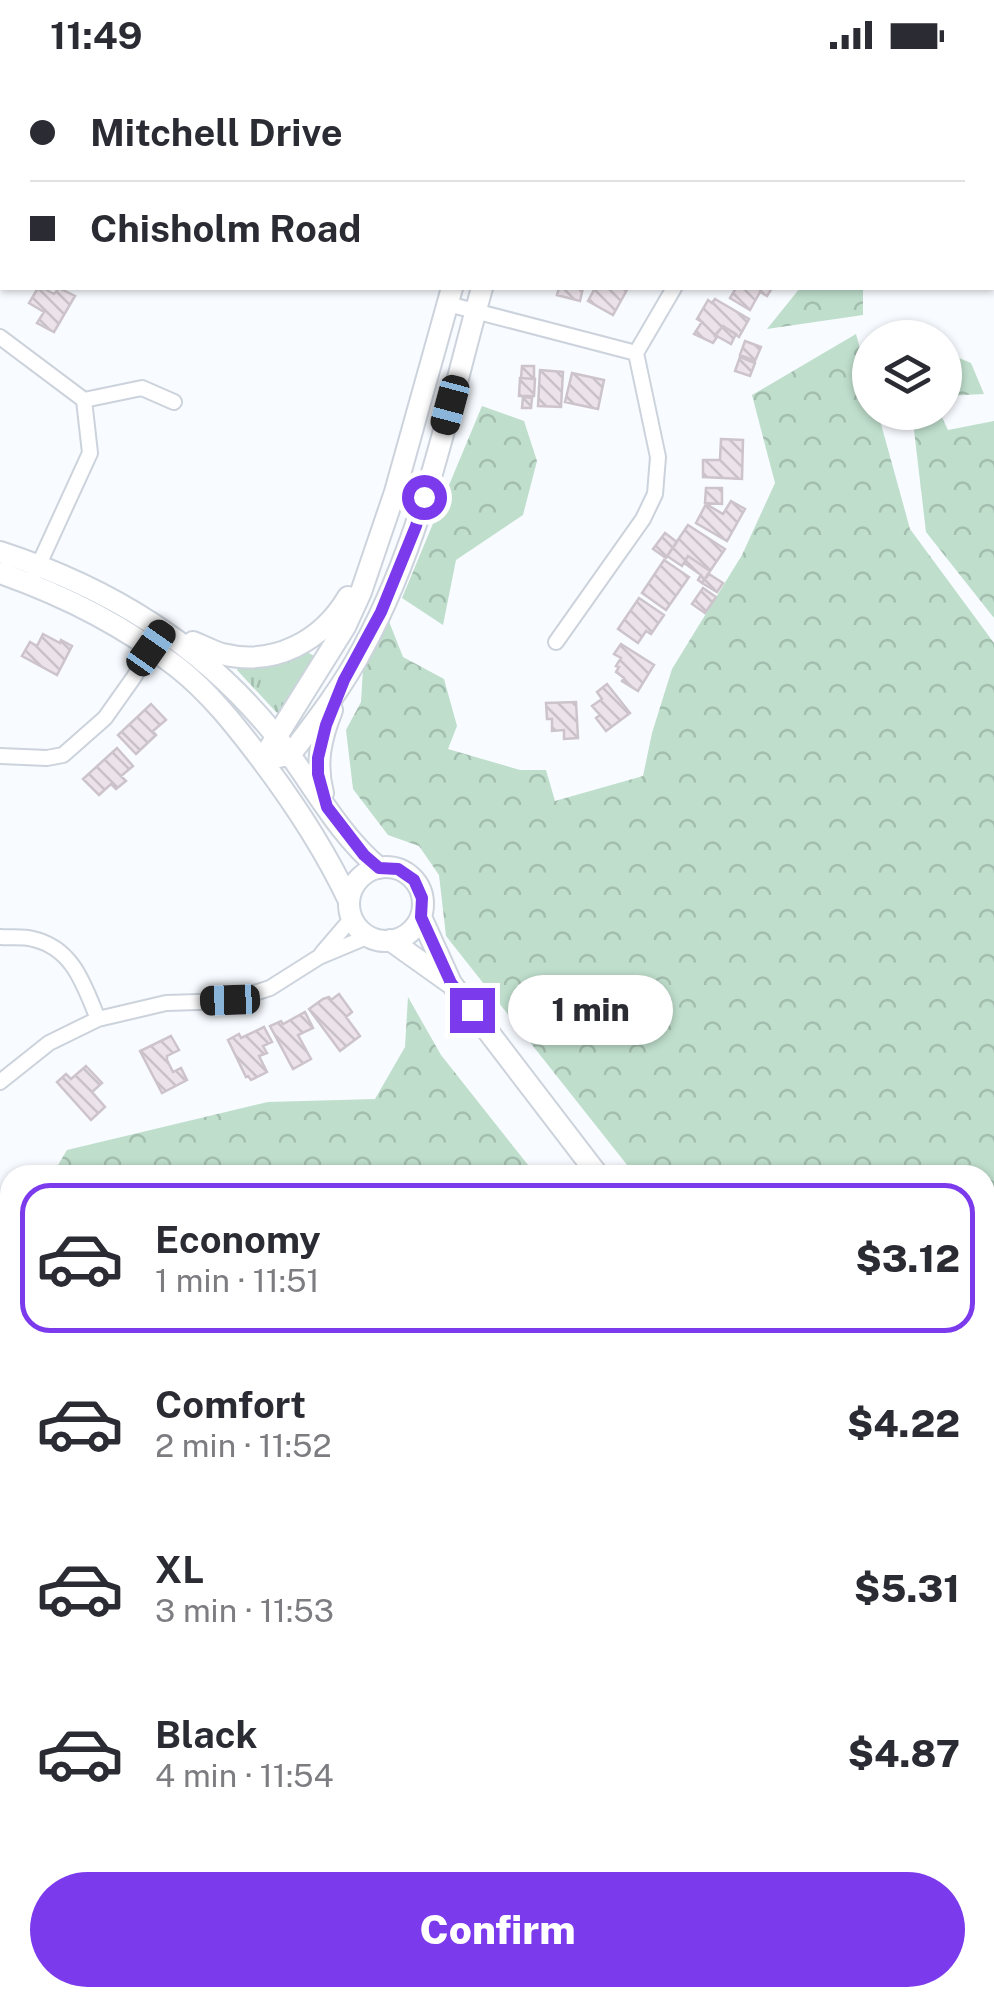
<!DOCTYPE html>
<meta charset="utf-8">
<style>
body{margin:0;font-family:"Public Sans",sans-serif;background:#f2f2f3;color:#2b2b33;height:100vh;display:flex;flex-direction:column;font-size:38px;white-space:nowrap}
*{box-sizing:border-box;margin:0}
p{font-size:32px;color:#7c7c81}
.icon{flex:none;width:55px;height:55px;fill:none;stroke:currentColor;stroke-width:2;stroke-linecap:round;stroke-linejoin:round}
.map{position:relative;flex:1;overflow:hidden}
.details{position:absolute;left:0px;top:1095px;width:995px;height:842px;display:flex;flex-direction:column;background:#fff;border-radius:30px 30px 0 0;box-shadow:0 2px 8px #0004}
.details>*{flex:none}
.guide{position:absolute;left:0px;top:0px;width:995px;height:220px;box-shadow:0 2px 8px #0004;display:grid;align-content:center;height:220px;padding:0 30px;background:#fff}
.fabs{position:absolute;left:852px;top:250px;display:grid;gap:20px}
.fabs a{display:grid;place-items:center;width:110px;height:110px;border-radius:50%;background:#fff;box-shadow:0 2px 8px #0004;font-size:50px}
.end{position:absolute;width:45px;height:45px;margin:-22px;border:12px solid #7c3aed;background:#fff;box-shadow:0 0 0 5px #fff}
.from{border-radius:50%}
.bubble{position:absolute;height:70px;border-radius:35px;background:#fff;box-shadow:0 2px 8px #0004;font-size:32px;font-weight:800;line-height:70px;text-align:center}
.car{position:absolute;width:30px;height:60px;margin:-30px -15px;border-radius:12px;box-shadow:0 0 8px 2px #0007;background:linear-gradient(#222 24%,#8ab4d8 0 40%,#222 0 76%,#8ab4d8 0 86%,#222 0)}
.guide b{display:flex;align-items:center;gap:35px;height:95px;font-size:38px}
.guide b+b{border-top:2px solid #e1e1e2}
.guide i{width:25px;height:25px;background:#2b2b33}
ul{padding:18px 0 0;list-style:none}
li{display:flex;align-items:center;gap:30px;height:150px;margin:0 20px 15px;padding:0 10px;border:5px solid transparent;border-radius:30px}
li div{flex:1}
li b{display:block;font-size:38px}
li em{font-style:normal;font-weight:800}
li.active{border-color:#7c3aed}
li>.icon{width:90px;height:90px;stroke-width:1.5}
.action{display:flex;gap:20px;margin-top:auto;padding:20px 30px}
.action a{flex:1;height:115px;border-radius:60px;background:#7c3aed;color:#fff;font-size:40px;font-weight:800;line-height:115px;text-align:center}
.status{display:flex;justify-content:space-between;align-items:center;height:70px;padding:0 50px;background:#fff;direction:ltr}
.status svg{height:28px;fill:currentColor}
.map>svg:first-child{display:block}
.grass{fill:url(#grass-tufts)}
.forest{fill:url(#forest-crowns)}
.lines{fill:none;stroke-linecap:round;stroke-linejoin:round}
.stream{stroke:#b3dbe4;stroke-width:5}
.building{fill:url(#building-back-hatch);stroke:#cdc4cb;stroke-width:2.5}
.street-casing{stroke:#ccd3dc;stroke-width:18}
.secondary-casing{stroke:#ccd3dc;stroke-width:24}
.street{stroke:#fff;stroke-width:14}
.secondary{stroke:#fff;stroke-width:20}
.route{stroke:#7c3aed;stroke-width:12}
</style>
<div class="status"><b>11:49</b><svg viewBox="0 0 49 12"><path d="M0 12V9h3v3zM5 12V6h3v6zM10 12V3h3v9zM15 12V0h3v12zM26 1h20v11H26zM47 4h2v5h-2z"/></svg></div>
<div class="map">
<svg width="994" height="1936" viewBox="0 0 994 1936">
<defs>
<pattern id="grass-tufts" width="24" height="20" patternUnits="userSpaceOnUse" patternTransform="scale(2.5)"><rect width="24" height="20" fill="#bfdecc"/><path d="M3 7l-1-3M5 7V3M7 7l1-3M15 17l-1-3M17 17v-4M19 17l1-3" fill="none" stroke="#a3bdae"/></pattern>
<pattern id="forest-crowns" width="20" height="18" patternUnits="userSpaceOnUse" patternTransform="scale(2.5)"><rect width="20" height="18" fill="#bfdecc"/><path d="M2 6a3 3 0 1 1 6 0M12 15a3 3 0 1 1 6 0" fill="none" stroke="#a3bdae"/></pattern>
<pattern id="building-back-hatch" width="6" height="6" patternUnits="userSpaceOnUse" patternTransform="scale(2.5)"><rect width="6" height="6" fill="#ece2ea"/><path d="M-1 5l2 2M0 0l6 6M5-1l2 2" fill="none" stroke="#c9c1c8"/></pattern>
</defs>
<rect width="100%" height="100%" fill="#f8fbff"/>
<path class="grass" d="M305,581L320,589L280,644L276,642L237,600L238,593Z"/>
<path class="forest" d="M800,218H863V245L767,259Z
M856,264L870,314V342L878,343L910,459L994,573V1538L985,1528V1105H635L446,866L439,805L419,776L388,765L353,719L346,660L361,632L363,599L388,549L403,587L444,609L457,656L448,679L520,700H546L555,731L643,706L652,663L672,599L742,485L775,413L752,325Z
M945,282L971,293L984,324L945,326Z
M482,336L524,351L537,391L523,445L456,490L443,555L402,528Z
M912,343H940L948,360L994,351V548L926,462Z
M408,927L441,985L536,1105H52L67,1080L268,1032L375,1029L405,977Z
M10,1682V1789L0,1783V1702Z
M95,1928H218L200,1936H92Z"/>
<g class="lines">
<path class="stream" d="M985,1473L994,1466"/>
</g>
<path class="building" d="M38,218H43L54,224L59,218L75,226L54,262L37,253L44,242L29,233Z
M559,218H583L580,231L557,225Z
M595,218H628L613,245L588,231Z
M736,218H772L767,226L760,222L750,240L730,228Z
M715,229L749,249L739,267L723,256L715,266L717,267L713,273L694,264L702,252L697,249L708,230L712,233Z
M723,256L736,264L731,274L715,265Z
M745,271L761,277L755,291L740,285Z
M740,287L755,293L750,306L735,301Z
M522,296H534V309L521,308Z
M540,300L563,302L561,337L538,336Z
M572,303L604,310L598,339L565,332Z
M520,308L535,309L534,326H519Z
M523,327L532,328L531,338H522Z
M721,369L743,370L742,409L703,407V390H720Z
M706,418H722V434L705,433Z
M731,431L745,439L727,471L696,453L706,434L723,444Z
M688,455L725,479L710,501L688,486L682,496L667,486Z
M665,463L677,472L666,488L653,479Z
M688,486L710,501L702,513L698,510L701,505L684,493Z
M664,490L689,507L666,540L642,523Z
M709,504L723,513L717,522L702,513Z
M703,518L716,527L705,543L692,534Z
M639,528L664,545L651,564L646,561L638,573L618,559Z
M43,564L60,573L61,570L72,576L57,605L22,586L30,572L37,576Z
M621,574L654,595L638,621L622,611L624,608L616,602L619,597L616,596L621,588L614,584Z
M607,614L630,643L606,661L596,648L600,645L592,636L602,629L597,622Z
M576,632L578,668L564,669V660L552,661V649H547L546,633Z
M151,634L166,650L153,661L156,665L136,684L118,665Z
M117,678L133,696L121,706L126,711L116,719L111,714L99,725L83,709Z
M339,924L352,942L346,947L360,966L340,981L309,939L323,929L329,927L331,930Z
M305,942L313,958L298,965L311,989L293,999L270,956L281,951L283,954Z
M264,957L272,972L263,976L267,983L259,986L267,1002L251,1010L248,1006L246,1007L228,970L239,964L241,968Z
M171,966L179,980L167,986V990L173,1002L181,998L187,1010L162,1023L140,981Z
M86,996L102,1013L92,1022L105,1037L91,1050L57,1012L66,1004L71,1009Z
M985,1769L994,1777V1814L985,1824Z
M994,1823V1845L985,1836V1832Z
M333,1928H343L349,1936H327L331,1933L330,1930Z"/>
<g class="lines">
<defs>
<path id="street" d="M108,2L109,0
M359,2L360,0
M448,234L636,283L658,387L655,424L643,449L556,572
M0,267L84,330
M636,283L674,218
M35,503L90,383L84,330L142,318L174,332
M0,686L47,688L63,685L105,648L134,607L154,573
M0,867C10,868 23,866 33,869C73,878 84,915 98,949
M322,883L352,848
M0,1012L49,973L98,949L166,933L230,931L270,918L319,887L369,866
M0,1412L10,1432
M0,1547H10
M0,1665L10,1642
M555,1928L558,1936
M970,1928L972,1936
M240,1936L259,1928"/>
<path id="secondary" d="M580,2L584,0
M646,2L651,0
M0,482C110,518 203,575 276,666C310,709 336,762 379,798
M0,503C63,525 124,556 177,597C209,622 235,655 260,688C295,734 324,778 349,831
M193,572C203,576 212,581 222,584C274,597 322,571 348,527
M262,690L290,685C316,651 343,616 363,578C424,466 448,339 482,218
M262,690L345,557L361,522L395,422L452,218
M323,723C315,693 321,668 332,640
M349 834a37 37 0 1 1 74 0a37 37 0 1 1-74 0Z
M421,847L451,913L598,1105
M390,870L449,912
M985,1595L994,1604"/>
</defs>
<use href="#street" class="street-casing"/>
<use href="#secondary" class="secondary-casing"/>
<use href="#street" class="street"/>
<use href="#secondary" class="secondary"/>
</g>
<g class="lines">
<path class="route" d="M424,427L416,456L381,542L344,610L326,655L318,688V704L327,737L364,785L379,798L398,799L414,810L422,828L421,847L451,913L472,940"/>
</g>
</svg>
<div class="fabs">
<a><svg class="icon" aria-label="layers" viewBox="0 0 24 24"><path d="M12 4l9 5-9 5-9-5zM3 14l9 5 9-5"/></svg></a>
</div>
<i class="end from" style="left:424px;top:427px"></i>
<i class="end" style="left:472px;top:940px"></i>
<div class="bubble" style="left:508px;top:905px;width:165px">1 min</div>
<i class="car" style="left:450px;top:335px;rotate:195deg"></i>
<i class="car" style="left:151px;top:578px;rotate:35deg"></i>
<i class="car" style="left:230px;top:930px;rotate:268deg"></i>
<div class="guide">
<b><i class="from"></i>Mitchell Drive</b>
<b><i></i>Chisholm Road</b>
</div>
<section class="details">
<ul>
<li class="active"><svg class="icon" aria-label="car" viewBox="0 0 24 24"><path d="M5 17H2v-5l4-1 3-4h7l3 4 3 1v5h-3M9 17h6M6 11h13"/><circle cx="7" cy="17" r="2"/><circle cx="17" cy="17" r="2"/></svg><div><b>Economy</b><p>1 min · 11:51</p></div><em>$3.12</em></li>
<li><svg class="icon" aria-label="car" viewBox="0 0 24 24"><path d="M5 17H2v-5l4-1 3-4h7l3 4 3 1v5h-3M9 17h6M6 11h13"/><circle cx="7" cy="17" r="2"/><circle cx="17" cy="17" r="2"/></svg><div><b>Comfort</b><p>2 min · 11:52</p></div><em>$4.22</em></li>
<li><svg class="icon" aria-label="car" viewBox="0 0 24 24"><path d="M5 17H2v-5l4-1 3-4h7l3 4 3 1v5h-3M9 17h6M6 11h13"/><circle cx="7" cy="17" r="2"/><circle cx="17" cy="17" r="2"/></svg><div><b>XL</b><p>3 min · 11:53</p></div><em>$5.31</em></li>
<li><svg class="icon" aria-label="car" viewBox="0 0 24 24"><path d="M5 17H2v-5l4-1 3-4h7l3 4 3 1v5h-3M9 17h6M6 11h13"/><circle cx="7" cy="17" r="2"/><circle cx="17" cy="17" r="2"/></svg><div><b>Black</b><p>4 min · 11:54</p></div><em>$4.87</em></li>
</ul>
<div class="action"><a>Confirm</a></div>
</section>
</div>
